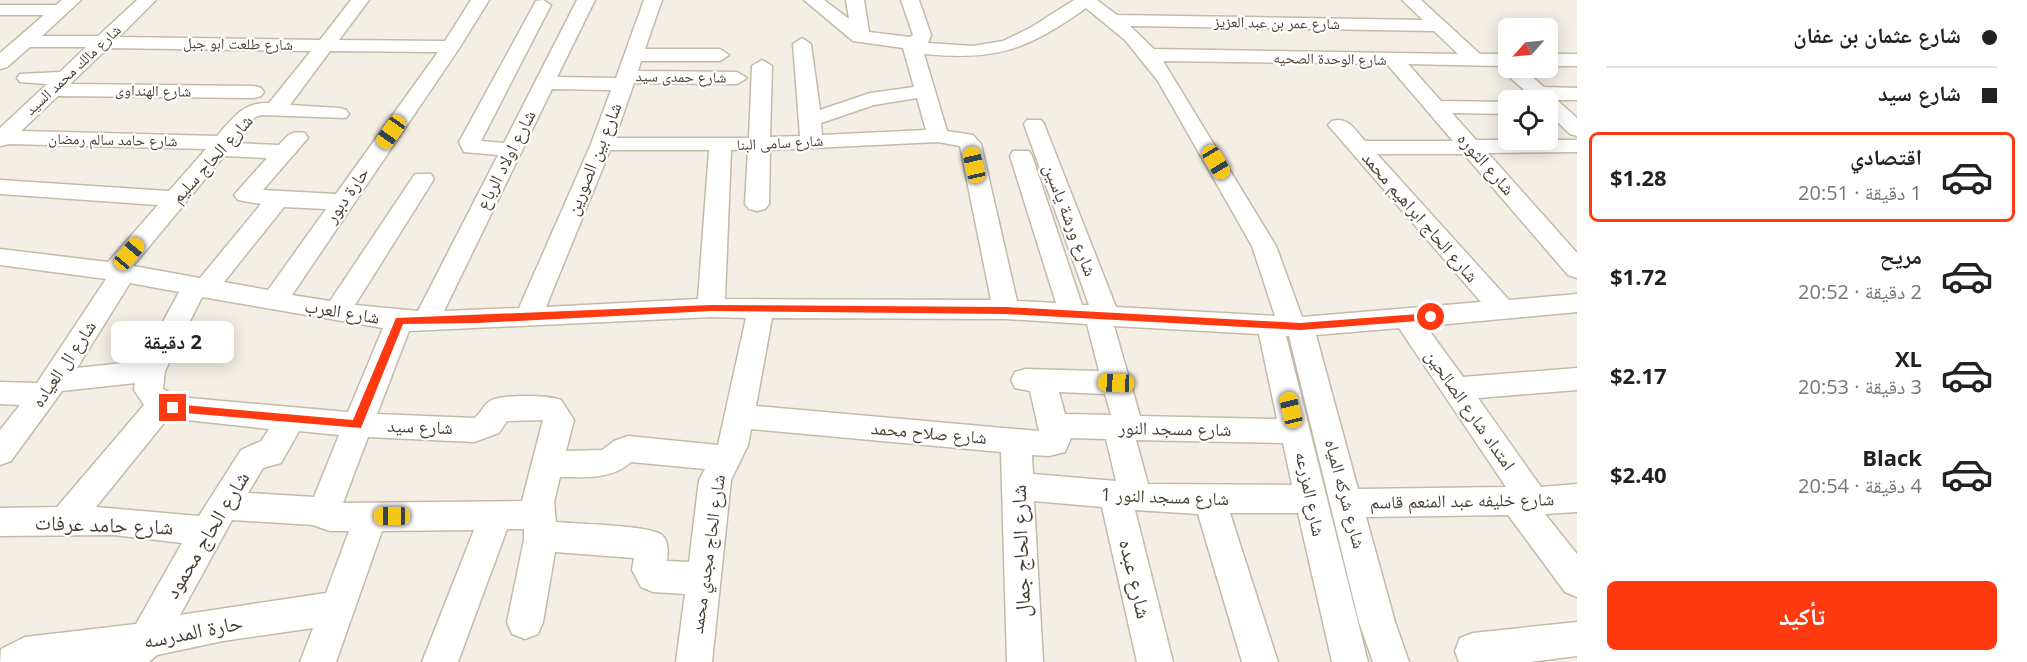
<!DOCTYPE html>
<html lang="ar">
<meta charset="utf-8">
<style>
body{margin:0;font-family:"Open Sans","Noto Naskh Arabic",sans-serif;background:#f2f2f2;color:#222;direction:rtl;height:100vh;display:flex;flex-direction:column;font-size:22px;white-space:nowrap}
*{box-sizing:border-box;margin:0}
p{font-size:20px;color:#767676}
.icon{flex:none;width:33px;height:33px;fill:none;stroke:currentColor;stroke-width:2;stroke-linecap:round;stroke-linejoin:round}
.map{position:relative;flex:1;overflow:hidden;direction:ltr}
.sheet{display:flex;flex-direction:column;background:#fff;width:450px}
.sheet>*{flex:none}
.banner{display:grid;align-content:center;height:132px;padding:0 30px;background:#fff}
.needle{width:39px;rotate:243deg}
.controls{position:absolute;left:1498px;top:18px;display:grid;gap:12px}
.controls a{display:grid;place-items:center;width:60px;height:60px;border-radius:9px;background:#fff;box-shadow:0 3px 15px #0003;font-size:30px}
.end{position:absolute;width:27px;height:27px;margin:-14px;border:8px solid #ff3910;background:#fff;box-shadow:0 0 0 3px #fff}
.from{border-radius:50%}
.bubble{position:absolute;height:42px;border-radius:9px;background:#fff;box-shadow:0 3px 15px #0003;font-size:20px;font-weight:700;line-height:42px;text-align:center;direction:rtl}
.car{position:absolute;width:18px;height:36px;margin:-18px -9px;border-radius:8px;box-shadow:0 0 4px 2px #0007;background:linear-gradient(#f5c518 24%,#345 0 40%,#f5c518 0 76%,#345 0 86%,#f5c518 0)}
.banner b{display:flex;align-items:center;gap:21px;height:57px;font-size:22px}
.banner b+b{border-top:2px solid #e0e0e0}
.banner i{width:15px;height:15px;background:#222}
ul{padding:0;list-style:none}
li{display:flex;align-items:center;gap:18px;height:90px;margin:0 12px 9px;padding:0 18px;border:3px solid transparent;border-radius:9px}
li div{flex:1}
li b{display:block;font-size:22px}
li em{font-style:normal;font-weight:700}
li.on{border-color:#ff3910}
li>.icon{width:54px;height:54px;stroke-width:1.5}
.action{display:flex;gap:12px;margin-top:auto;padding:12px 30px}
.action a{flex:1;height:69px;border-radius:9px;background:#ff3910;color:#fff;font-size:24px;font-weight:700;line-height:69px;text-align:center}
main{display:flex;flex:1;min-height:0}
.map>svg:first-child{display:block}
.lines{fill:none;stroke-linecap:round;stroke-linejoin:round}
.minor-casing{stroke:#c3baa9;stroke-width:3}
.minor{fill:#fff;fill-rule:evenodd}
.route{fill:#ff3910}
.labels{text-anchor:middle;stroke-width:4.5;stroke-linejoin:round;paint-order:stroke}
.far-street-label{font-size:15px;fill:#473f33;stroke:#fff}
.street-label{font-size:18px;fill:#473f33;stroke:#fff}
.near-street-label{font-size:21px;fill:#473f33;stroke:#fff}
</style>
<main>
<section class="sheet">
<div class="banner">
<b><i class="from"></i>شارع عثمان بن عفان</b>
<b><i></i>شارع سيد</b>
</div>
<ul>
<li class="on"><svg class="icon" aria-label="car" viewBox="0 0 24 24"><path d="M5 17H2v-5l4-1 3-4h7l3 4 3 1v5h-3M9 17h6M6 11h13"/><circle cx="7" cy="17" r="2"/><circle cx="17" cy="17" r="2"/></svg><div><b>اقتصادي</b><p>1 دقيقة · 20:51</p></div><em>$1.28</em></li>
<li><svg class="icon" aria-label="car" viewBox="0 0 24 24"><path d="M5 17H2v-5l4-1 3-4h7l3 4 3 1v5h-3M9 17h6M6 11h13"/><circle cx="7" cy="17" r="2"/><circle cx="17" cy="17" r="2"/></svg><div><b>مريح</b><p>2 دقيقة · 20:52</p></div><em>$1.72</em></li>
<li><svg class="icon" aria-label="car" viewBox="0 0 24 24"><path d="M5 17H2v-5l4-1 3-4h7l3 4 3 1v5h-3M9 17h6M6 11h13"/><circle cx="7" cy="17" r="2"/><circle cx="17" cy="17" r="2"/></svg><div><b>XL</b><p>3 دقيقة · 20:53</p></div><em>$2.17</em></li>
<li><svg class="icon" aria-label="car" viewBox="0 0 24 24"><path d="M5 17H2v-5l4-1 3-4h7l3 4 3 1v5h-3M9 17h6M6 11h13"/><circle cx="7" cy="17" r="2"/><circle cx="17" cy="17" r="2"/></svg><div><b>Black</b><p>4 دقيقة · 20:54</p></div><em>$2.40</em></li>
</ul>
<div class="action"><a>تأكيد</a></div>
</section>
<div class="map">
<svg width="1577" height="662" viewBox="0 0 1577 662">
<rect width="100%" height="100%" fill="#f4efe4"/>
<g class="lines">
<defs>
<path id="minor" d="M62,0H81L42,36H98L137,0H156L119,37L320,40L351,0H369L339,40L445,41L471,0H489L460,47L292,295L330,301L415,174H431L434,179L355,305L418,311L498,155L464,152L459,142L536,1L543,0L551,5L481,141L504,143L577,0H595L557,77L616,78L644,0H662L645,49H720L729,55L720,61H641L638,71L737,72L747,78L737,84L634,83L615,138H749L752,66L762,60L772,66L770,137L800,136L793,44L802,38L811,44L820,110L870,93L914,87L903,48L853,41L804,0H824L849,19L846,0H864L869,32L910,37L913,35L901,0H919L931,35L928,43L973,46L1003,41L1030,28L1074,0H1097L1117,15L1423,20L1402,0H1421L1480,54H1509V68H1522L1544,87L1577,88V100H1557L1577,118V136L1570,134L1548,113V100H1535L1504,72L1503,66L1408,64L1441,101L1509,102V114L1452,113L1476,140H1577V152L1488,153L1577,253V278L1568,275L1464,154H1377L1509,300L1577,294V312L1426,326L1463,377L1577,368V390L1478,398L1541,487L1577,484V512L1545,514L1577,554V597L1565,592L1508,515L1366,517L1395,622L1409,662H1373L1359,622L1289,336H1286L1368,662H1332L1298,513H1230L1278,662H1242L1198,514L1135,510L1173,662H1137L1102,507L1034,501L1043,662H1007L1001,452L751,429L748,445L731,480L712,662H676L685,594L653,592L641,587L632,570L634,558L555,552L543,622L538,634L525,639L512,634L507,622L524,540V529H507L458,662H422L474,530L382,531L336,662H300L313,628L223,641L157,655L149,662H0L1,649L25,637L136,624L182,543L114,535L0,536V508L57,507L144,405L134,390L135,383L62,391L11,461L0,465V430L20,405L0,404V382L37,383L106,279L0,265V249L108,262L158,205L0,194V180L169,191L206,149L9,144L0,146V128L47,84L20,82L17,78L20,74L60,72L86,47H30L7,67L0,69V53L44,15H0V5H56ZM1086,8L1125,40L1158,81L1252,246L1275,316L1116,307L1044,124L1041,120H1027L1024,124L1089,305H1082L1032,156L1029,151H1013L1010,156L1056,303L1017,301L981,144L973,135L947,131L924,54C996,61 1027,50 1086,8ZM1130,26L1434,31L1458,54L1154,49ZM108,48L311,51L269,103C243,102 233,118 217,136L21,131L58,96L254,98L261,96L264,92L261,88L254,86L70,84ZM330,51L438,52L336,194L263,190L308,138L305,133C291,130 287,136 279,145L234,143L255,117L262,115L346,118L349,114L346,110L339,108L290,105ZM1163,61L1387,64L1453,141H1365C1355,130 1348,116 1332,121L1328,125L1481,302L1302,317L1276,246ZM552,89L611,90L591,144L519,308L444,311ZM917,98L926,130L822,135L821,123L874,105ZM938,142L960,146L991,300L725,299L731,150H748L745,204L749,209L757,211L765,209L769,204L770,150ZM610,150H709L698,299L546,307ZM224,156L267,158L234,195L238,200L261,204L200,278L133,266ZM284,207L326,209L268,290L224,282ZM130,283L179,292L142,361L77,368ZM202,297L383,328L348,412L178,397L163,389L165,371ZM711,317L746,318L718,445L628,436L614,441L602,450L566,451L574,420L561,400C548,395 503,394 490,401C483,405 481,414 474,418L377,414L409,331ZM772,318L1006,319L1087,324L1099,371L1025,369L1015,372L1011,380L1015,388L1030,391L1039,431L756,406ZM1114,326L1259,334L1277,419L1140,416ZM1399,328L1506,487L1358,489L1316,335ZM1059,392L1105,394L1111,415L1065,414ZM168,418L269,429L261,441L241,450L199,516L96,507ZM543,420L522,501L343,503L368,437L474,442L499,433L507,421ZM299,431L339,435L314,497L248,493L263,468L281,463ZM1071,438L1106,439L1116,481L1033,474L1032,455L1049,456L1065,452ZM1136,440L1283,443L1292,485L1148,484ZM631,462L705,469L699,480L689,562L667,561C668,552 669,542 662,535C650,525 575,524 556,522L554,502L560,477C585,477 611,480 631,462ZM232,520L313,525L330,531H349L326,593L180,615Z
M1548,54H1577V66H1548Z
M1577,622V656L1530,662H1459L1455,651L1460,638L1473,633Z"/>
</defs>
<use href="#minor" class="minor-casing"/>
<use href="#minor" class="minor"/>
</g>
<path class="route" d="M711,305L1006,307L1300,323L1431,313L1435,317L1431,320L1300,330L1006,314L711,311L477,323L403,324L361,428L173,412L168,408L173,404L353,420L396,318Z"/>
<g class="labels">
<g class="far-street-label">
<text transform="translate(1277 23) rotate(1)" y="5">شارع عمر بن عبد العزيز</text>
<text transform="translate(238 44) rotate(1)" y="5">شارع طلعت ابو جبل</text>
<text transform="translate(1330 59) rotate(1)" y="5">شارع الوحدة الصحيه</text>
<text transform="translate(73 70) rotate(-43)" y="5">شارع مالك محمد السيد</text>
<text transform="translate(681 77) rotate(1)" y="5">شارع حمدى سيد</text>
<text transform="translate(153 91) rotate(1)" y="5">شارع الهنداوى</text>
<text transform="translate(113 140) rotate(1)" y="5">شارع حامد سالم رمضان</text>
<text transform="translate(780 143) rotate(-3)" y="5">شارع سامى البنا</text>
</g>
<g class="street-label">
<text transform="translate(212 159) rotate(-48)" y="6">شارع الحاج سليم</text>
<text transform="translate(594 159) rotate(-68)" y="6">شارع بين الصورين</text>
<text transform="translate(506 160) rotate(-63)" y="6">شارع اولاد الرباع</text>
<text transform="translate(1486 164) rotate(49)" y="6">شارع الثوره</text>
<text transform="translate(347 195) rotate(-55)" y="6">حارة دبور</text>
<text transform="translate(1420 217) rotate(49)" y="6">شارع الحاج ابراهيم محمد</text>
<text transform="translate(1070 220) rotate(69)" y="6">شارع ورشة ياسين</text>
<text transform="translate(342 312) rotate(9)" y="6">شارع العرب</text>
<text transform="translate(64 364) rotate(-56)" y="6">شارع ال العياده</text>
<text transform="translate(1470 410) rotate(55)" y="6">امتداد شارع الصالحين</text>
<text transform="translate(420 427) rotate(2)" y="6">شارع سيد</text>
<text transform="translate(1175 429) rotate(1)" y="6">شارع مسجد النور</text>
<text transform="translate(929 433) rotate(5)" y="6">شارع صلاح محمد</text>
<text transform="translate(1310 494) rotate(78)" y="6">شارع المزرعه</text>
<text transform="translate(1345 494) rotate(75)" y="6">شارع شركه المياه</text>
<text transform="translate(1165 497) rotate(2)" y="6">شارع مسجد النور 1</text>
<text transform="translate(1462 501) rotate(-1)" y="6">شارع خليفه عبد المنعم قاسم</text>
<text transform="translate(708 554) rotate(-82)" y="6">شارع الحاج مجدي محمد</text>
</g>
<g class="near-street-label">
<text transform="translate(104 525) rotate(2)" y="7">شارع حامد عرفات</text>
<text transform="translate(207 535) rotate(-59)" y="7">شارع الحاج محمود</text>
<text transform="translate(1021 551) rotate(-92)" y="7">شارع الحاج جمال</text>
<text transform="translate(1135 579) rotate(77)" y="7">شارع عبده</text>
<text transform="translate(193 632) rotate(-11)" y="7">حارة المدرسه</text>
</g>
</g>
</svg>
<div class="controls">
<a><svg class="needle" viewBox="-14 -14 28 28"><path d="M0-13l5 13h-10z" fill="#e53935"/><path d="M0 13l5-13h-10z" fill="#767676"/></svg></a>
<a><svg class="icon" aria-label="locate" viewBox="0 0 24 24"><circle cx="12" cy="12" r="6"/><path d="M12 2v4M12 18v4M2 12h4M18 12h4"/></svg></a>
</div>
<i class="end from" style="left:1431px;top:317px"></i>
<i class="end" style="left:173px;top:408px"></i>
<div class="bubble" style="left:111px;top:321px;width:123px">2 دقيقة</div>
<i class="car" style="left:391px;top:132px;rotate:215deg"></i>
<i class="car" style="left:1216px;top:162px;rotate:149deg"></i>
<i class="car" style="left:974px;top:165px;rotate:347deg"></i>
<i class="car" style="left:129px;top:254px;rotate:40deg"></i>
<i class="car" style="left:1116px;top:383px;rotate:272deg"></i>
<i class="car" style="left:1291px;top:410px;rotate:346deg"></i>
<i class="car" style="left:392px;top:516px;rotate:270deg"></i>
</div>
</main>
